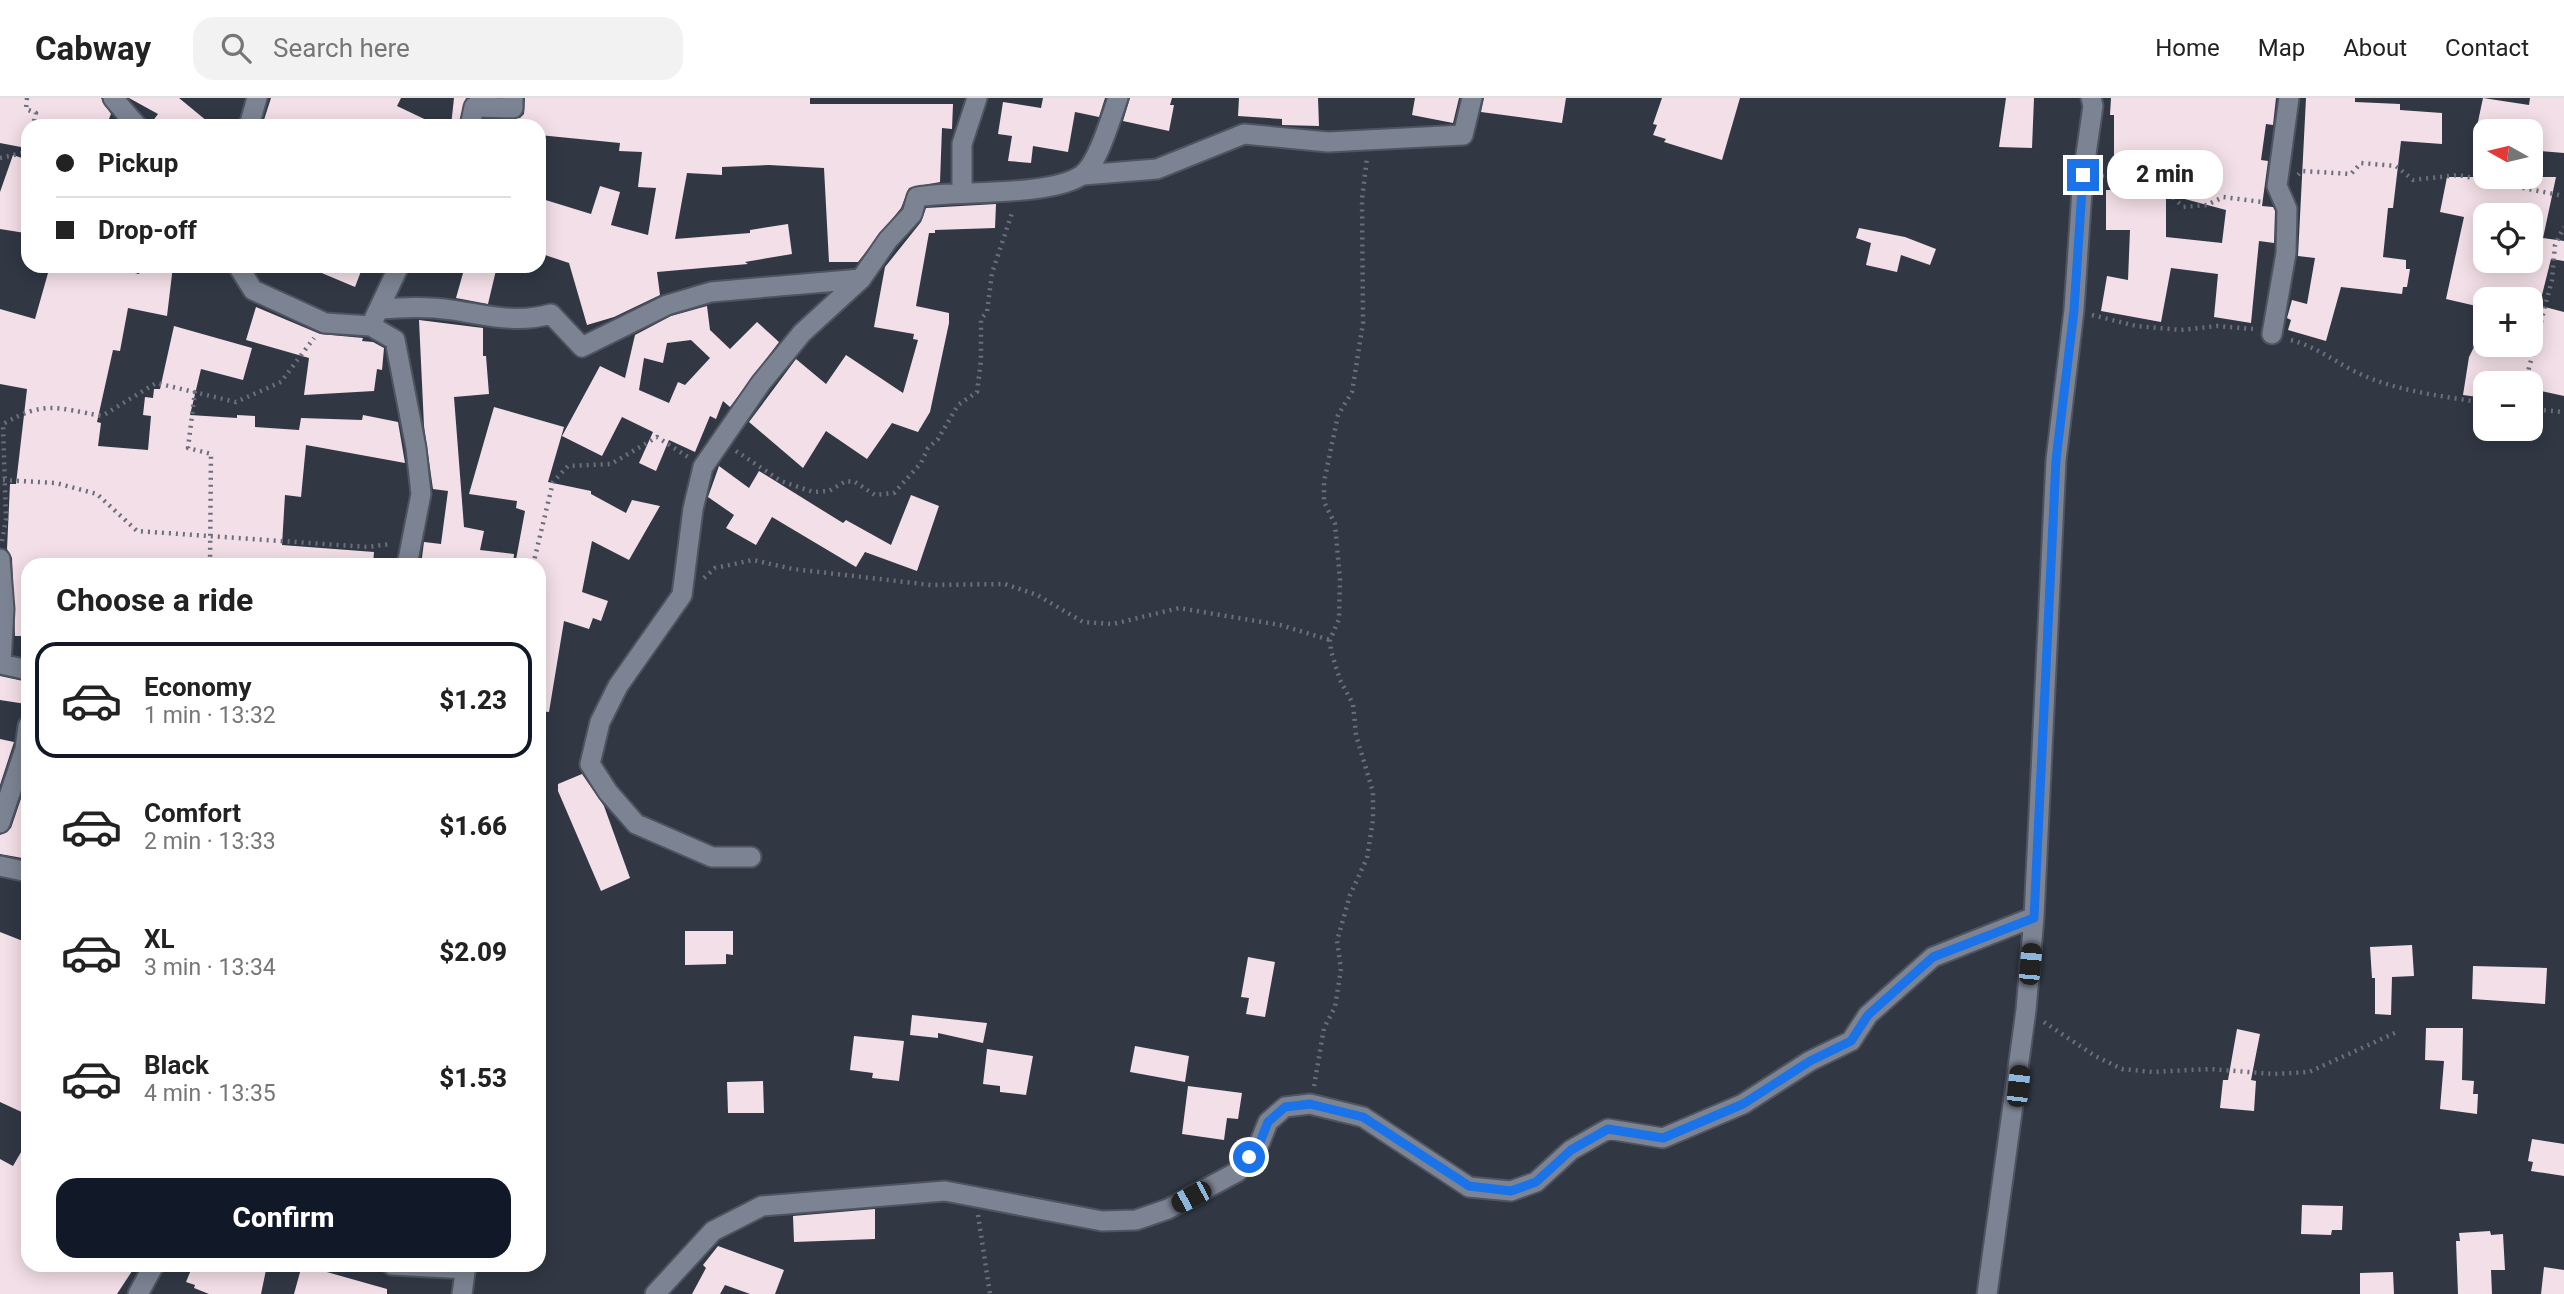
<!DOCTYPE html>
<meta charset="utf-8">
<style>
body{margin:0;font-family:Roboto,sans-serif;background:#f2f2f2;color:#222;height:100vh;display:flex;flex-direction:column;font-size:26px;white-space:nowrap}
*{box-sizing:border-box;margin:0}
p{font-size:23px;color:#767676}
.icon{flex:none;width:38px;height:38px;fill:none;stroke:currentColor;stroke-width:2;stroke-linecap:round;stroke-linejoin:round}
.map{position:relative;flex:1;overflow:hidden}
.details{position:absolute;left:21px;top:460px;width:525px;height:714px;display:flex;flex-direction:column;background:#fff;border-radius:21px;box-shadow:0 4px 18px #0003}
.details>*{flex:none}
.hud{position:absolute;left:21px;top:21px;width:525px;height:154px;border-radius:21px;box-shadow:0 4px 18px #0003;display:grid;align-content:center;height:154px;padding:0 35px;background:#fff}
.needle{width:46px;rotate:278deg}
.controls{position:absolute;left:2473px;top:21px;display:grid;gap:14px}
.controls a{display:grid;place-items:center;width:70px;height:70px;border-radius:14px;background:#fff;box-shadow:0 4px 18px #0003;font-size:35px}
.end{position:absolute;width:32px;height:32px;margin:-16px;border:9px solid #1a73e8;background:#fff;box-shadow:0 0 0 4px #fff}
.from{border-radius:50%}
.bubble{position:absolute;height:49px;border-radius:21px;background:#fff;box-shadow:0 4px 18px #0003;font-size:23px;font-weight:800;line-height:49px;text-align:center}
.car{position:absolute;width:21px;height:42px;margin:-21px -10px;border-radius:9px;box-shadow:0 0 5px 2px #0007;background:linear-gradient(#222 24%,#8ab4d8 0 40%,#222 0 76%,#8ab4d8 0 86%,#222 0)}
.hud b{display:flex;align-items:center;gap:24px;height:66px;font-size:26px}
.hud b+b{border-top:2px solid #e0e0e0}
.hud i{width:18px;height:18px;background:#222}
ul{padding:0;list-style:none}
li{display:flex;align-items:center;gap:21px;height:116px;margin:0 14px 10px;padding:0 21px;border:4px solid transparent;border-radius:21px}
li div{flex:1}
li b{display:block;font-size:26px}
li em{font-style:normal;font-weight:800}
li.active{border-color:#111827}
li>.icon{width:63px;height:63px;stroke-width:1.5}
h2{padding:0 35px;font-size:32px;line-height:84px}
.primary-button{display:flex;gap:14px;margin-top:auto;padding:14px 35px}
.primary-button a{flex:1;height:80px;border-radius:21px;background:#111827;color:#fff;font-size:28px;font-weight:800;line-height:80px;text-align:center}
header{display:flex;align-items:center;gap:42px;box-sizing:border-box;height:98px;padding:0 35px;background:#fff;border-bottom:2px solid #e0e0e0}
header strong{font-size:33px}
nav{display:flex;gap:38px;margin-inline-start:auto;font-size:24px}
.search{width:490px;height:63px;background:#f2f2f2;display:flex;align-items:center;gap:18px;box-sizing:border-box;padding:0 24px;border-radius:21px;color:#767676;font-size:26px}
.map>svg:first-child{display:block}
.building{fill:#f3dfe7;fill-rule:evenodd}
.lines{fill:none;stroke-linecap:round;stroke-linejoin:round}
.minor-casing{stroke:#4f5460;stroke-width:23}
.path{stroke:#69707b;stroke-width:4.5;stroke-dasharray:2 5;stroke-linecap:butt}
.minor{stroke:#7c8493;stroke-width:19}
.route{stroke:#1a73e8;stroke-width:9}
</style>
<header>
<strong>Cabway</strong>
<div class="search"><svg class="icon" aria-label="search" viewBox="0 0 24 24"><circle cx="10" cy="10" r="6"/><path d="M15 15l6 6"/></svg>Search here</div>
<nav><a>Home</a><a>Map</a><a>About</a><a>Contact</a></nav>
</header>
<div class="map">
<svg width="2564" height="1196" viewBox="0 0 2564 1196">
<rect width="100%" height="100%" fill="#313844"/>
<path class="building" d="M0,0H101L111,16L106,28H28L26,50L0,45Z
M129,0H179L213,28H149L158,16Z
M271,0H401L397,8L439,28H262Z
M454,0H466L458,28H451Z
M525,0H810V6H953L952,31L942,30L940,84L909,90L901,110L858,164H829L824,70L769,67L722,69V77L687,75L675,141L750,135V132L788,126L792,156L745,164L748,166L657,174L660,197L614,219L587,227L569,165L539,155V100L591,116L600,88L620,94L611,127L648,137L656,90L638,89L642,54L619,53L620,45L539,37V28H483L484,22L520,20L524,16Z
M1043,0H1105L1099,19L1075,14L1068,54L1033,48L1031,65L1008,63L1012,38L998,36L1003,4L1041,10Z
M1130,0H1172L1170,7H1174L1169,33L1123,23Z
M1239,0H1318L1319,28L1282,27V21L1238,18Z
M1415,0H1459L1453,25L1412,17Z
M1484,0H1566L1562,25L1481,14Z
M1662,0H1740L1722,62L1664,44L1666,41L1653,37L1657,27L1653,26Z
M2006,0H2034L2032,50L1999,49Z
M2111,0H2276L2273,27L2266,26L2261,62L2268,63L2262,108L2273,109L2275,113L2274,145L2259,143L2251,225L2214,219L2218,176L2171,170L2161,224L2101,213L2107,178L2128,182L2130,132H2106V92H2114V17H2110ZM2166,96L2226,112L2222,145L2166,139Z
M2306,0H2355V4L2400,6V12L2442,15V46L2401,43L2393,110H2388L2383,159L2406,162V171H2410L2407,189H2403L2402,196L2341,189L2326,243L2288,232L2291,222L2287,220L2292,202L2307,206L2315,160L2298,158Z
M2483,0L2529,7L2530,0H2564V55L2530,52V33H2476Z
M13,57L28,62L25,135L0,131V94Z
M2447,79H2556L2543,140L2564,143V163L2551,161L2541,201H2485V210L2446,201L2464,119L2440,114ZM2485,117H2530V163H2485Z
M996,106L995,130L935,132V135H929L916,208L949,215V225L930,314L918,334L892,325L867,361L826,333L803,370L749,324L796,261L826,286L846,257L903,295L918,242L913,241L914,236L874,229L885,169L921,124L926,110Z
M1859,130L1905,139L1936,151L1930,167L1901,157L1897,174L1866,167L1871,145L1856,140Z
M50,168H105L139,176L141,168H173L167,218L128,210L120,253L113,252L97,324L101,325L98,348L148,352L151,318L143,317L145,299L153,300L154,291H160L174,228L252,250L243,282L201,271L190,317L237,320V317L255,318V329L299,332L301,320L362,322L363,317L398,324L405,365L306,347L301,399L285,397L282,447L374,454L373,467H143L84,463V467H28V538H15L12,460L7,451L10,386H16L27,291L0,286V211L35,221Z
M305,168H363L355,189Z
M465,168H497L488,206L456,200Z
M2530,205L2564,214V298L2532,291L2534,285H2485V300L2463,297L2469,259L2475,247H2530Z
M707,208L710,232L730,251L757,224L779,244L730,309L723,303L716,321L710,318L695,354L669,342L656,373L639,365L653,334L622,319L602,358L562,338L600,268L625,280L635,237L671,218ZM691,242L710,260L685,287L678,284L669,305L639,292L644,260L663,265L667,245Z
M256,209L320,236L363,240L362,243L373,244L384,250L382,272L377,271L374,293L304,297L309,260L246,242Z
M419,222L483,230V258H486L489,296L454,299L464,429L484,433L480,452L514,456L513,467H421L424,444L441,446L448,393L433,391L424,328Z
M494,309L564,329L548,384L591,393V396L626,415L632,402L660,408L629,462L592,443L582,494L608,503L601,523L593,520L589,531L564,523L549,614L539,613V467H515L525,413L516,410L517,403L469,396Z
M719,368L749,390L759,373L843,425L846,422L891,447L911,397L939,408L917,473L865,454L856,469L772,419L756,447L726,430L734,417L708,399Z
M0,578L28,584L26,606L0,602Z
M0,641L14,644L0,687Z
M582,676L604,708L630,780L601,793L558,693V686Z
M28,680V761L0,756V737L11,730Z
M685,833H733V857L726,856V866L685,867Z
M0,834L28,845V1017L0,1004Z
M2412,847L2414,878L2392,879L2391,917L2375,916V880H2372L2370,849Z
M1248,859L1275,864L1265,919L1246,916L1249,900L1241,899Z
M2473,868L2547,870L2545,906L2472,901Z
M912,917L987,925L983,945L938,935V940L910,937Z
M2426,930H2463L2462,982L2474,983L2473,996H2478L2477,1016L2440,1011L2444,963L2425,962Z
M2237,931L2260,936L2251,982L2256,983L2254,1013L2220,1010L2223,982H2228Z
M854,938L904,943L899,983L872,980L873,975L850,972Z
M1135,948L1189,958L1185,984L1130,974Z
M987,951L1033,958L1026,997L1000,994V988L983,986Z
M763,983L764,1015H728L727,984Z
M1188,988L1242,995L1238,1021L1227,1020L1224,1042L1182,1036Z
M2532,1041L2564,1046V1078L2531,1073L2533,1064L2528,1063Z
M28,1042V1167H136L117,1196H0V1061L13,1068Z
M2302,1107L2343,1108L2342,1132H2332L2331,1137L2301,1136Z
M875,1111V1141L794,1144L793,1118Z
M2490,1133L2491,1137L2503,1136L2505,1172H2491L2492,1196H2458L2456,1143H2460L2459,1135Z
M718,1148L784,1172L775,1196H750L725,1187L720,1196H692L706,1170L703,1167Z
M193,1167H267L261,1196H209L194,1190L195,1187L186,1184Z
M302,1167L387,1191V1196H294Z
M2544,1169L2564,1172V1196H2541Z
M2393,1174L2394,1196H2360V1175Z"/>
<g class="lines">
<defs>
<path id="minor" d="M113,0L137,28
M249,28L257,0
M470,28L474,9L513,10V0
M1083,77L1157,71L1244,36L1328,44L1463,37L1472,0
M962,93V46L977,0
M238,168L253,192L325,225L371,228L395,242L416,350L421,396L407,467
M380,211C404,209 428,208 452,212C486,217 516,226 551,216L582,249L667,207L711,194L861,181L888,142L912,116L917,99C959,92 1050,99 1082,77C1098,66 1111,19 1118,0
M374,221L399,168
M2272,236L2286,155L2287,111L2277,88L2289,0
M0,461L4,511L1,566L28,572
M0,725L25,651L28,628
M751,759H712L636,726L608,694L590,666L600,624L618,588L682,497L693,411L703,369L761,285L802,235L861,181
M0,768L28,774
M392,1167L466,1171
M138,1196L154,1167
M462,1196L466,1167
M655,1196L713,1133L762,1108L945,1093L1102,1123L1136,1122L1168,1111L1237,1074L1260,1044L1268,1024L1285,1009L1310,1006L1363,1019L1469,1089L1511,1093L1536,1084L1571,1052L1608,1031L1663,1040L1743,1006L1810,963L1851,943L1868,917L1933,859L2034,819
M1987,1196L2026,912L2034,819L2056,362L2074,212L2083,77L2093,8L2091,0"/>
</defs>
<use href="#minor" class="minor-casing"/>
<path class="path" d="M27,0L26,11L36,15L33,28
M0,60L27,54L28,48
M2298,77L2302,73L2351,76L2361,65L2396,68L2413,82L2458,77L2564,98
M2102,78C2143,79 2154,79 2183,109L2207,107L2223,99L2262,104
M2092,217L2136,228L2181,232L2217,228L2253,231
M2291,242C2316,249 2331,261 2354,273C2393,293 2442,298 2485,305
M2525,285L2552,182L2555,147L2564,129
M195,293L188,350L211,356L210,467
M2530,311L2564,314
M736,353L781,383L813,394L829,393L846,383L855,384L875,397L894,395L921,365L928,350L938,341L958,307L977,294L981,262V221L987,214L992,175L1013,112
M3,382L56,385L97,396L137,433L367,449L391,446
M2,443L6,421L3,326C45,302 57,310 102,318L156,285L236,304L281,284L314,240
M533,467L553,384L568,368L611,366L657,339L688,359
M704,480L715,470L753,462L793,471L931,487L1005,486L1037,497L1083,524L1113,526L1179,510L1280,527L1330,542
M2044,924L2095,958L2122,971L2153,974L2210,971L2274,976L2309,974L2397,934
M1314,988L1324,930L1335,909L1341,871L1337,843L1350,797L1367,760L1373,722V694L1356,637L1353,606L1340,582L1331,553L1330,542L1339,521L1340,482L1335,426L1324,404V384L1338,317L1352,294L1363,225L1362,101L1367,60
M978,1117L990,1196"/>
<use href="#minor" class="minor"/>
</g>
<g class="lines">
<path class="route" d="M1249,1059L1260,1044L1268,1024L1285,1009L1310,1006L1363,1019L1469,1088L1511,1093L1536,1084L1571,1052L1608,1031L1663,1040L1743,1006L1810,963L1851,943L1868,917L1933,859L2034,820L2056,362L2074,212L2083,77"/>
</g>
</svg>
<div class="controls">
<a><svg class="needle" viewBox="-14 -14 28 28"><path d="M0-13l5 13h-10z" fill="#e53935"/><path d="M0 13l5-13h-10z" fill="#767676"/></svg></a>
<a><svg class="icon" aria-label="locate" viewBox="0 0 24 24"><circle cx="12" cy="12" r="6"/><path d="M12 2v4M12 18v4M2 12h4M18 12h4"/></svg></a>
<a>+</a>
<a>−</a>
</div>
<i class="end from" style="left:1249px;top:1059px"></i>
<i class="end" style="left:2083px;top:77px"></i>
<div class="bubble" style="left:2107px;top:52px;width:116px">2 min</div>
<i class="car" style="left:2030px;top:866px;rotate:5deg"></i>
<i class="car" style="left:2018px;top:988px;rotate:6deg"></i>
<i class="car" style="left:1191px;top:1099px;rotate:242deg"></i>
<div class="hud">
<b><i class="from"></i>Pickup</b>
<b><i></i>Drop-off</b>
</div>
<section class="details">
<h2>Choose a ride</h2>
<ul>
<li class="active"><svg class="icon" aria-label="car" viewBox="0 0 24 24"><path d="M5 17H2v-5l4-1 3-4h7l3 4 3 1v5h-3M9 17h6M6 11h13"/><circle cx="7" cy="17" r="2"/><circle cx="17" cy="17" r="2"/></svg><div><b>Economy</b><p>1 min · 13:32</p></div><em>$1.23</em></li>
<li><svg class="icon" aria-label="car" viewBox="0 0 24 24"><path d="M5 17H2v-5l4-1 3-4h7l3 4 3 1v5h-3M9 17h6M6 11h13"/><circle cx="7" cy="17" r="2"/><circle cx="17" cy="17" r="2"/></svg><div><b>Comfort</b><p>2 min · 13:33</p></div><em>$1.66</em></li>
<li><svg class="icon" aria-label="car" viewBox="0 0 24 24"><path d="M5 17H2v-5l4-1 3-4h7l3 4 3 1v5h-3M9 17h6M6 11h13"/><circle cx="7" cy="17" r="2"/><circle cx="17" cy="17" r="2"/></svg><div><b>XL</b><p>3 min · 13:34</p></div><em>$2.09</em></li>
<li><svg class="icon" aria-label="car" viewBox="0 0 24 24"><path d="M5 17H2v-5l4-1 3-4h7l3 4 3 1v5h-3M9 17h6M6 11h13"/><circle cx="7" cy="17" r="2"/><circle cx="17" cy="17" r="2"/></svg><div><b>Black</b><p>4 min · 13:35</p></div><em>$1.53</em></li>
</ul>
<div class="primary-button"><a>Confirm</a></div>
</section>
</div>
